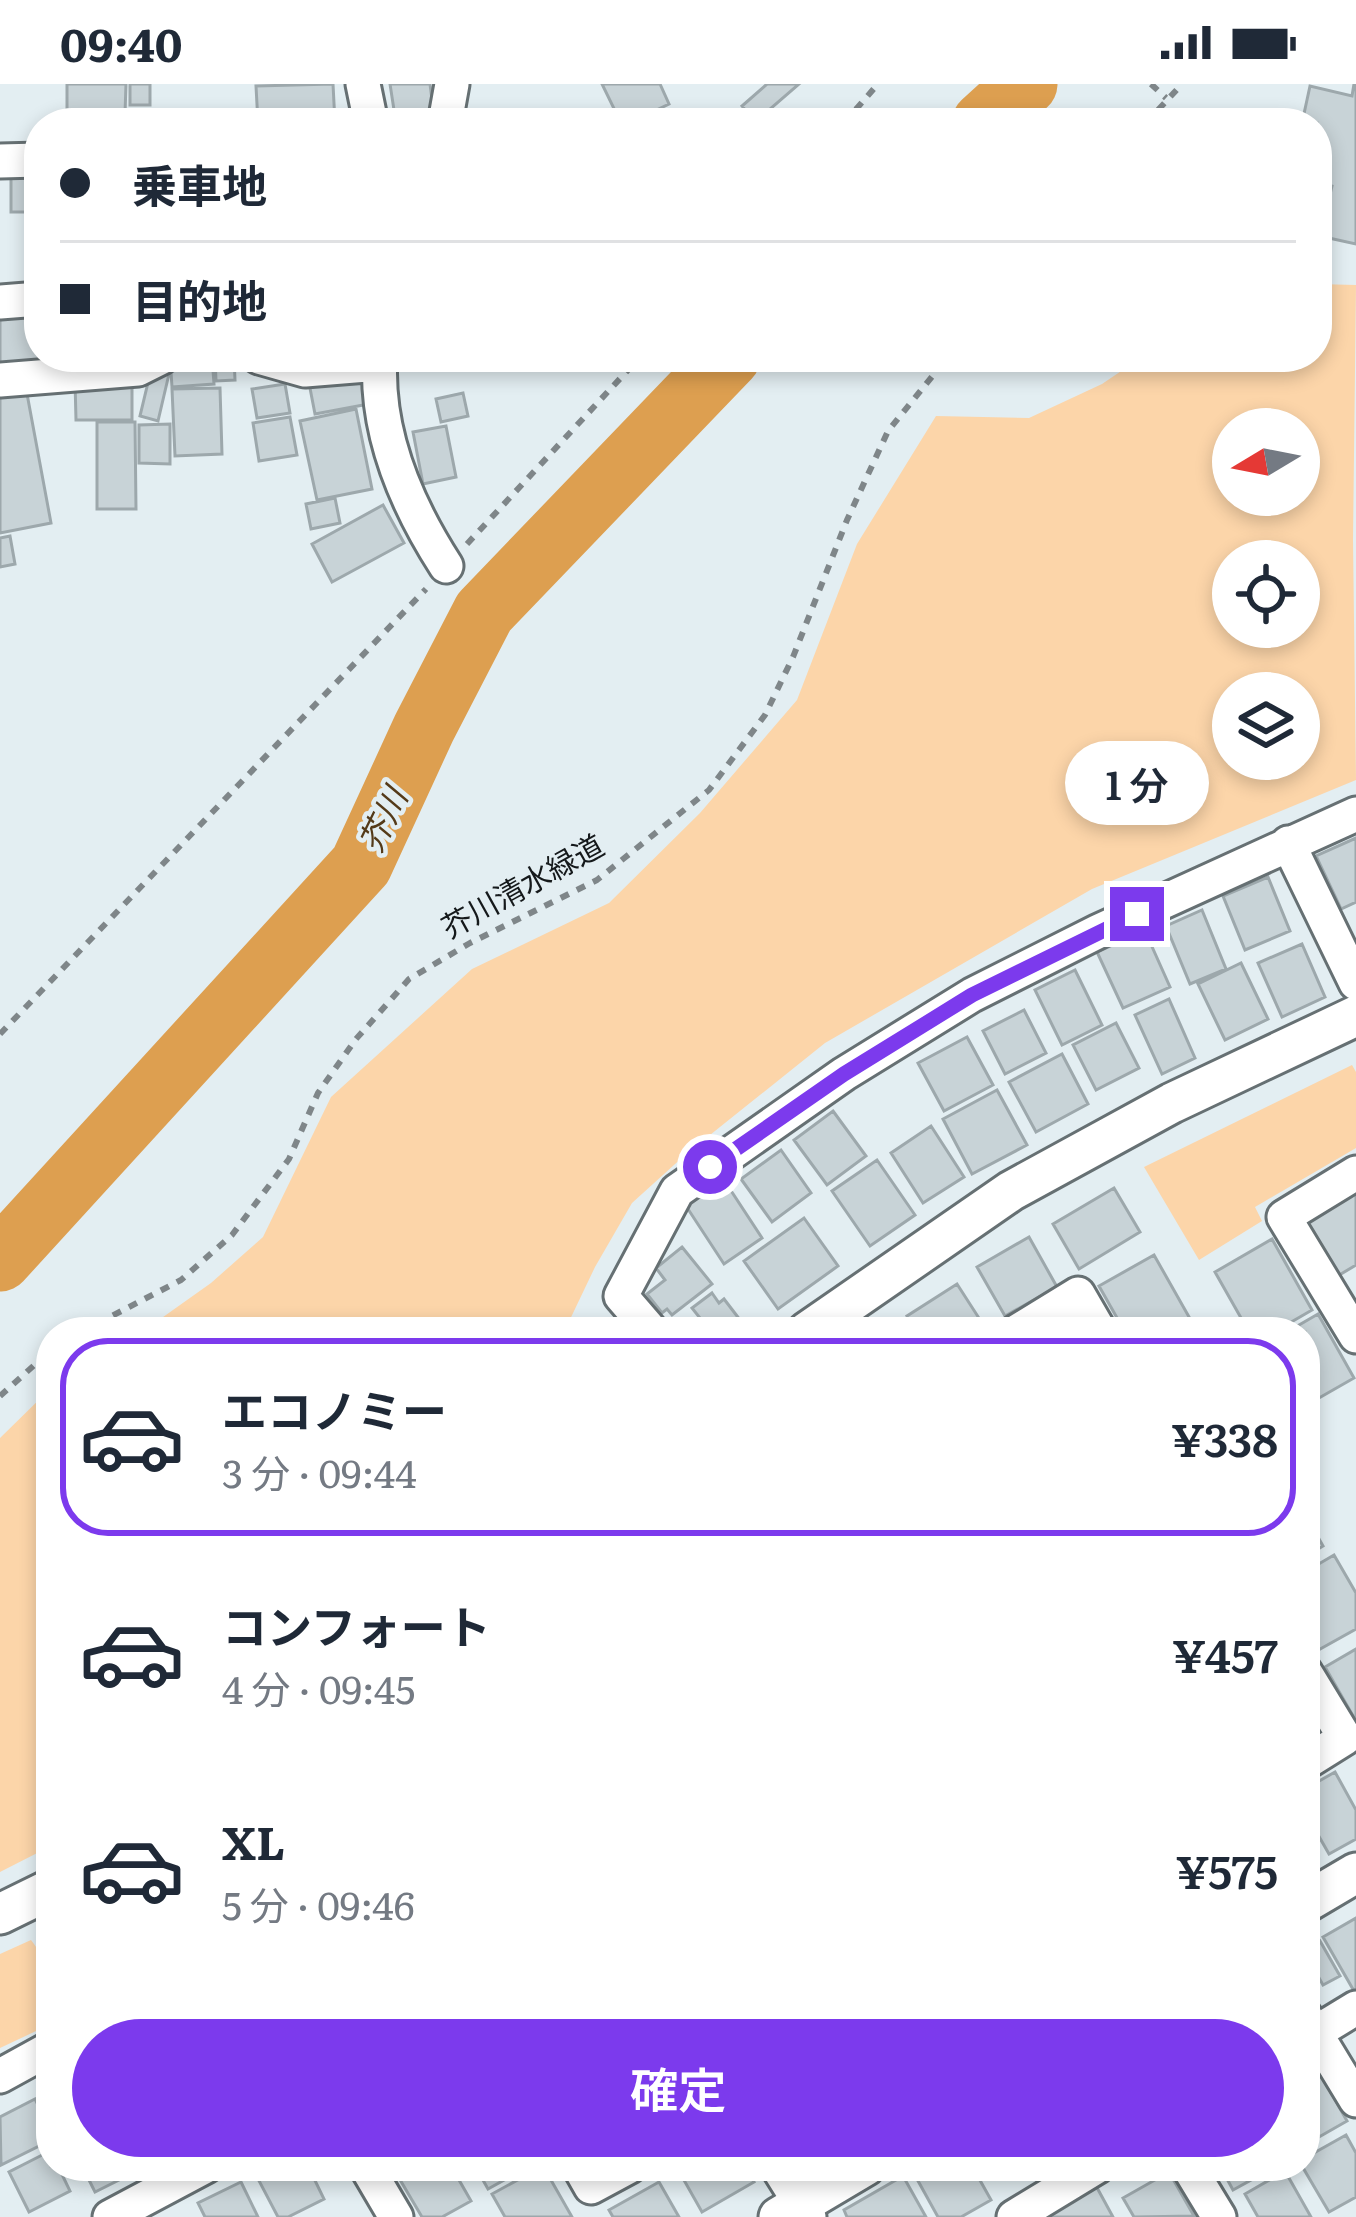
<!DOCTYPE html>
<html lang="ja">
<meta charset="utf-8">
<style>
body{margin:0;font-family:Literata,"Noto Sans JP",serif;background:#f2f2f3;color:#1f2937;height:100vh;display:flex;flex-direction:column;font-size:45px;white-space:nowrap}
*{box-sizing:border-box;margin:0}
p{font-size:39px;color:#747a83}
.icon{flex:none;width:66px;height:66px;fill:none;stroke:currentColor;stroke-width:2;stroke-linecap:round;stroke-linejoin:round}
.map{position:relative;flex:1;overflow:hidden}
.drawer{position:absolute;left:36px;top:1233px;width:1284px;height:864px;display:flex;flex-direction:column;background:#fff;border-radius:48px;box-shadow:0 6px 18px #0003}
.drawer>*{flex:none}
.top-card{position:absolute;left:24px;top:24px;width:1308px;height:264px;border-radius:48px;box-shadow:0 6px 18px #0003;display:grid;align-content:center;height:264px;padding:0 36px;background:#fff}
.needle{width:78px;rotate:260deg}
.buttons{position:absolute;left:1212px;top:324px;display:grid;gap:24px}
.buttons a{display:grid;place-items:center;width:108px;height:108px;border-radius:50%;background:#fff;box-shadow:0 6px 18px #0003;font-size:60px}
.end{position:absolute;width:54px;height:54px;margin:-27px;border:15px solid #7c3aed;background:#fff;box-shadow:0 0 0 6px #fff}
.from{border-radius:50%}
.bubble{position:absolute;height:84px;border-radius:42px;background:#fff;box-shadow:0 6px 18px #0003;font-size:39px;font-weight:600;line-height:84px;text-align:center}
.top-card b{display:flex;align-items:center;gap:42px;height:114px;font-size:45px}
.top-card b+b{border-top:3px solid #e0e1e3}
.top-card i{width:30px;height:30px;background:#1f2937}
ul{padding:21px 0 0;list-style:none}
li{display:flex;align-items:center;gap:36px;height:198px;margin:0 24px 18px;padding:0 12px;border:6px solid transparent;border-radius:48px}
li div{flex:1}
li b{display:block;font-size:45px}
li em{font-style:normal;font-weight:600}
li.active{border-color:#7c3aed}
li>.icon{width:108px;height:108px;stroke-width:1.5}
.button{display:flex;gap:24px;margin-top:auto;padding:24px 36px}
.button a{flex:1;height:138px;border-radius:72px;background:#7c3aed;color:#fff;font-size:48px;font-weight:600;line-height:138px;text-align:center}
.status{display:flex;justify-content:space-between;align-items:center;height:84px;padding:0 60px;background:#fff;direction:ltr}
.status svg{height:33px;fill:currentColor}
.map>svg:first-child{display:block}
.green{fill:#fcd5a9;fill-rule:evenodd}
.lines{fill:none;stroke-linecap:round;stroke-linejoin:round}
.river{stroke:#dd9f50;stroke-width:63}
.building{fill:#c8d3d7;stroke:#9da8ac;stroke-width:3}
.minor-casing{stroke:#667073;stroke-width:39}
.tertiary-casing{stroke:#667073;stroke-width:45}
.path{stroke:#7f8689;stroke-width:6;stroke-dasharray:9 9;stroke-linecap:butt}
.minor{stroke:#fff;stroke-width:33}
.tertiary{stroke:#fff;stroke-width:39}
.route{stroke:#7c3aed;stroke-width:15}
.labels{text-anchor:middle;stroke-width:9;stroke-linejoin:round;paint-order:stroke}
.street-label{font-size:30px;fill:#15191b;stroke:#e3eef2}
.water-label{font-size:33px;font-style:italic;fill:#543a19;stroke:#e3eef2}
</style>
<div class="status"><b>09:40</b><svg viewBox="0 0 49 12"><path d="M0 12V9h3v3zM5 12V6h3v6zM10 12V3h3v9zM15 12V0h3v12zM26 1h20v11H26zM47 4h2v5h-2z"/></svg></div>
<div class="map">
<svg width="1356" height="2133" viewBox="0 0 1356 2133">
<rect width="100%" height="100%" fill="#e3eef2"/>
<path class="green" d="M1317,200L1356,201L1353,456L1356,696L1092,805L825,959L685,1071L632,1119L595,1183L564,1248H142L211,1199L263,1153L331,1013L472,885L609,819L700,729L797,616L857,460L936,332L1029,334L1102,300L1142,273H1317ZM1233,345H1299V411H1233ZM1299,477V543H1233V477ZM1233,609H1299V675H1233Z
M1352,981L1356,988V1064L1255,1123L1262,1137L1199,1176L1144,1083Z
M51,1304V1762L0,1788V1354Z
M31,1856C52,1883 51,1906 51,1940L0,1964V1870Z"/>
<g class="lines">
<path class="river" d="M983,39L1026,0
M0,1176L361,781L424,644L484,528L729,273"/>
</g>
<path class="building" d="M67,0H126L125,30H67Z
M130,0H150V21H130Z
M333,0L335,39H258L256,2Z
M390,0H430L435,39H396Z
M602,0H660L669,20L629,39H621Z
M767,0H799L755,38L742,22Z
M1354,0H1356V160L1320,152L1332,102L1317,98V39H1302L1310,2L1352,12Z
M39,86V128H11V87Z
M39,228V273H64L65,279L0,284V230Z
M170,273H212L214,300L172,303Z
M215,273H234L235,296L216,297Z
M151,286L169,290L158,337L140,332Z
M368,288L374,319L315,330L309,299Z
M75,297H132V336H76Z
M25,299L51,439L0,449V304Z
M285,300L290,329L257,334L252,305Z
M220,304L222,370L175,372L172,305Z
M463,309L468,332L441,338L436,315Z
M356,325L372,405L317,416L300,337Z
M290,333L297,371L259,377L253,339Z
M97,338H135L136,425H97Z
M170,340V380L139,379V341Z
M446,342L456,393L423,400L413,348Z
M335,414L340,439L311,445L306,420Z
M383,421L404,459L332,498L312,460Z
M10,452L15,480L0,483V454Z
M1356,754V818L1341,825L1316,772Z
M1268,793L1290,847L1245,866L1223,812Z
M1202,826L1226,885L1190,900L1166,842Z
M1145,847L1170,903L1123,924L1097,868Z
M1302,860L1325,913L1282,933L1258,879Z
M1241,879L1268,935L1225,956L1198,900Z
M1075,886L1102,941L1062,961L1035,906Z
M1169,915L1195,974L1162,990L1135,931Z
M1024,926L1046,969L1005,990L983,947Z
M1116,939L1139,984L1096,1006L1073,961Z
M967,953L993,1001L944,1027L918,979Z
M1062,970L1088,1020L1036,1048L1009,998Z
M997,1006L1027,1061L972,1090L943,1035Z
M833,1027L866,1072L827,1101L794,1056Z
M931,1042L964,1093L923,1119L891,1069Z
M781,1066L811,1109L772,1138L741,1095Z
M877,1076L915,1131L870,1162L832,1107Z
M724,1096L762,1154L724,1180L686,1122Z
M1114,1104L1140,1148L1079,1185L1053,1140Z
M1356,1108V1181L1336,1193L1304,1138Z
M804,1134L838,1182L778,1225L744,1177Z
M1029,1153L1057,1203L1005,1232L977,1183Z
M1272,1155L1312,1226L1274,1248H1249L1215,1188Z
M682,1163L712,1200L672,1231L667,1225L662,1229L647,1210L665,1196L656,1184Z
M1154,1171L1193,1240L1179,1248H1125L1099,1202Z
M957,1200L986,1245L918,1248L907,1232Z
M712,1209L719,1219L724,1215L747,1245L743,1248H685L700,1234L692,1224Z
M1318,1230L1354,1294L1305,1322V1248H1287Z
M1305,1430L1323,1462L1305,1473Z
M1334,1471L1356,1509V1545L1313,1569L1305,1555V1488Z
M1356,1565V1637L1325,1583Z
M1335,1688L1356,1726V1755L1329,1770L1305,1728V1705Z
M1356,1834V1906L1354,1907L1323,1853Z
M1320,1857L1340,1892L1323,1901L1305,1869Z
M1315,1980L1347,2037L1305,2061V1986Z
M35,2015L51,2046V2056L1,2081L0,2033Z
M1346,2051L1356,2069V2113L1329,2128L1302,2082L1305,2074Z
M50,2067L51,2082H58L70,2107L29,2128L9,2088Z
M82,2082H147L95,2108Z
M278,2082H308L324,2115L288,2133H278L257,2093Z
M420,2082H451L471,2117L442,2133H422L399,2094Z
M475,2082H529L488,2105Z
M543,2082L572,2133H505L492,2110Z
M676,2082H745L754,2098L702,2128Z
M919,2082H972L991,2116L961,2133H938L912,2086Z
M1220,2082H1272L1273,2084L1233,2106Z
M1285,2087L1311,2133H1258L1245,2110Z
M1169,2088L1194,2132L1134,2133L1123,2114Z
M903,2092L926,2133H847L844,2126Z
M241,2098L258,2133H205L198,2119Z
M659,2098L679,2133H613L609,2126Z
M1095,2100L1113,2133H1052L1048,2126Z"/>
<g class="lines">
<defs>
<path id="minor" d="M363,0L371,39
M445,39L452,0
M0,77L39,76
M0,218L39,215
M259,273L305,286L379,280
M380,273C375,349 406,420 446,482
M0,296L138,285L162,273
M1288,759L1356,899
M1356,1089L1284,1133L1356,1252
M652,1248L621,1212L677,1107L844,990L972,911L1099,847L1356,730
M1016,1248L1078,1210L1100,1248
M1305,1588L1345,1654L1305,1679
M1305,1932L1356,2016
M1305,1955L1356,1924
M0,1992L51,1964
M366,2082L396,2133
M579,2082L591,2103L630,2082
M777,2082L809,2133
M1188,2082L1219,2133
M110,2133L206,2082
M1014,2133L1098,2082"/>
<path id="tertiary" d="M807,1248L1011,1107L1172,1019L1356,932
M1305,1819L1356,1789
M0,1830L51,1805
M779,2133L865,2082"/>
</defs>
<use href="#minor" class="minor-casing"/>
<use href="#tertiary" class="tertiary-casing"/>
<path class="path" d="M1151,0L1166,14
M844,39L878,0
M1146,39L1182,0
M467,460L640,273
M0,950L426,505
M81,1248L181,1196L232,1151L289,1075L318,1009L356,955L409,895L470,859L597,796L709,706L765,631L793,573L847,436L888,347L948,273
M0,1312L51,1266"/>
<use href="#minor" class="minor"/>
<use href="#tertiary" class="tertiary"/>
</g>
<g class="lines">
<path class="route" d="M710,1083L844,990L972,911L1137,830"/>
</g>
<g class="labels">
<g class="street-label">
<text transform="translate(523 803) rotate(-29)" y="10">芥川清水緑道</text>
</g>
<g class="water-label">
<text transform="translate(383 736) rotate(-64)" y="12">芥川</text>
</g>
</g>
</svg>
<div class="buttons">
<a><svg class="needle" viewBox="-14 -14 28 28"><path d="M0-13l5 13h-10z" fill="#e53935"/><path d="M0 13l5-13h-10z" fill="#747a83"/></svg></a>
<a><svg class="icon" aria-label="locate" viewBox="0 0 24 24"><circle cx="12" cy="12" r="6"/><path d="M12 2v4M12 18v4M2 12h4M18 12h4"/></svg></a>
<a><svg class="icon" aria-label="layers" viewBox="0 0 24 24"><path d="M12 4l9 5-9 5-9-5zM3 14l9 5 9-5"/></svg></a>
</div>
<i class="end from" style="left:710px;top:1083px"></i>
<i class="end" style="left:1137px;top:830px"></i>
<div class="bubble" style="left:1065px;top:657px;width:144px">1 分</div>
<div class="top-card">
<b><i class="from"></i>乗車地</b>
<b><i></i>目的地</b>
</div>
<section class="drawer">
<ul>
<li class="active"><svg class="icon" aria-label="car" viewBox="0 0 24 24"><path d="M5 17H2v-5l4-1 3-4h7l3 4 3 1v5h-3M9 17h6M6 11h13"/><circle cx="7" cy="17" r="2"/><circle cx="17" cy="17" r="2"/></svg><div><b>エコノミー</b><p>3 分 · 09:44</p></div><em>¥338</em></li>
<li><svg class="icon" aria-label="car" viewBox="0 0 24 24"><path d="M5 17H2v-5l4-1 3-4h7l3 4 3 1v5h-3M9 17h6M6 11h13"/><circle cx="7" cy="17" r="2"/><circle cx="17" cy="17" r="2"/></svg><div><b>コンフォート</b><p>4 分 · 09:45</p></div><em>¥457</em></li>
<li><svg class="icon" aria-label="car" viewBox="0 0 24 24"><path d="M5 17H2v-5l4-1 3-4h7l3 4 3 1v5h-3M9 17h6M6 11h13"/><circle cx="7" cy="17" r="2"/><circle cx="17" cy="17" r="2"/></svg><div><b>XL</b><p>5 分 · 09:46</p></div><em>¥575</em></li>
</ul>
<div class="button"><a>確定</a></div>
</section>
</div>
